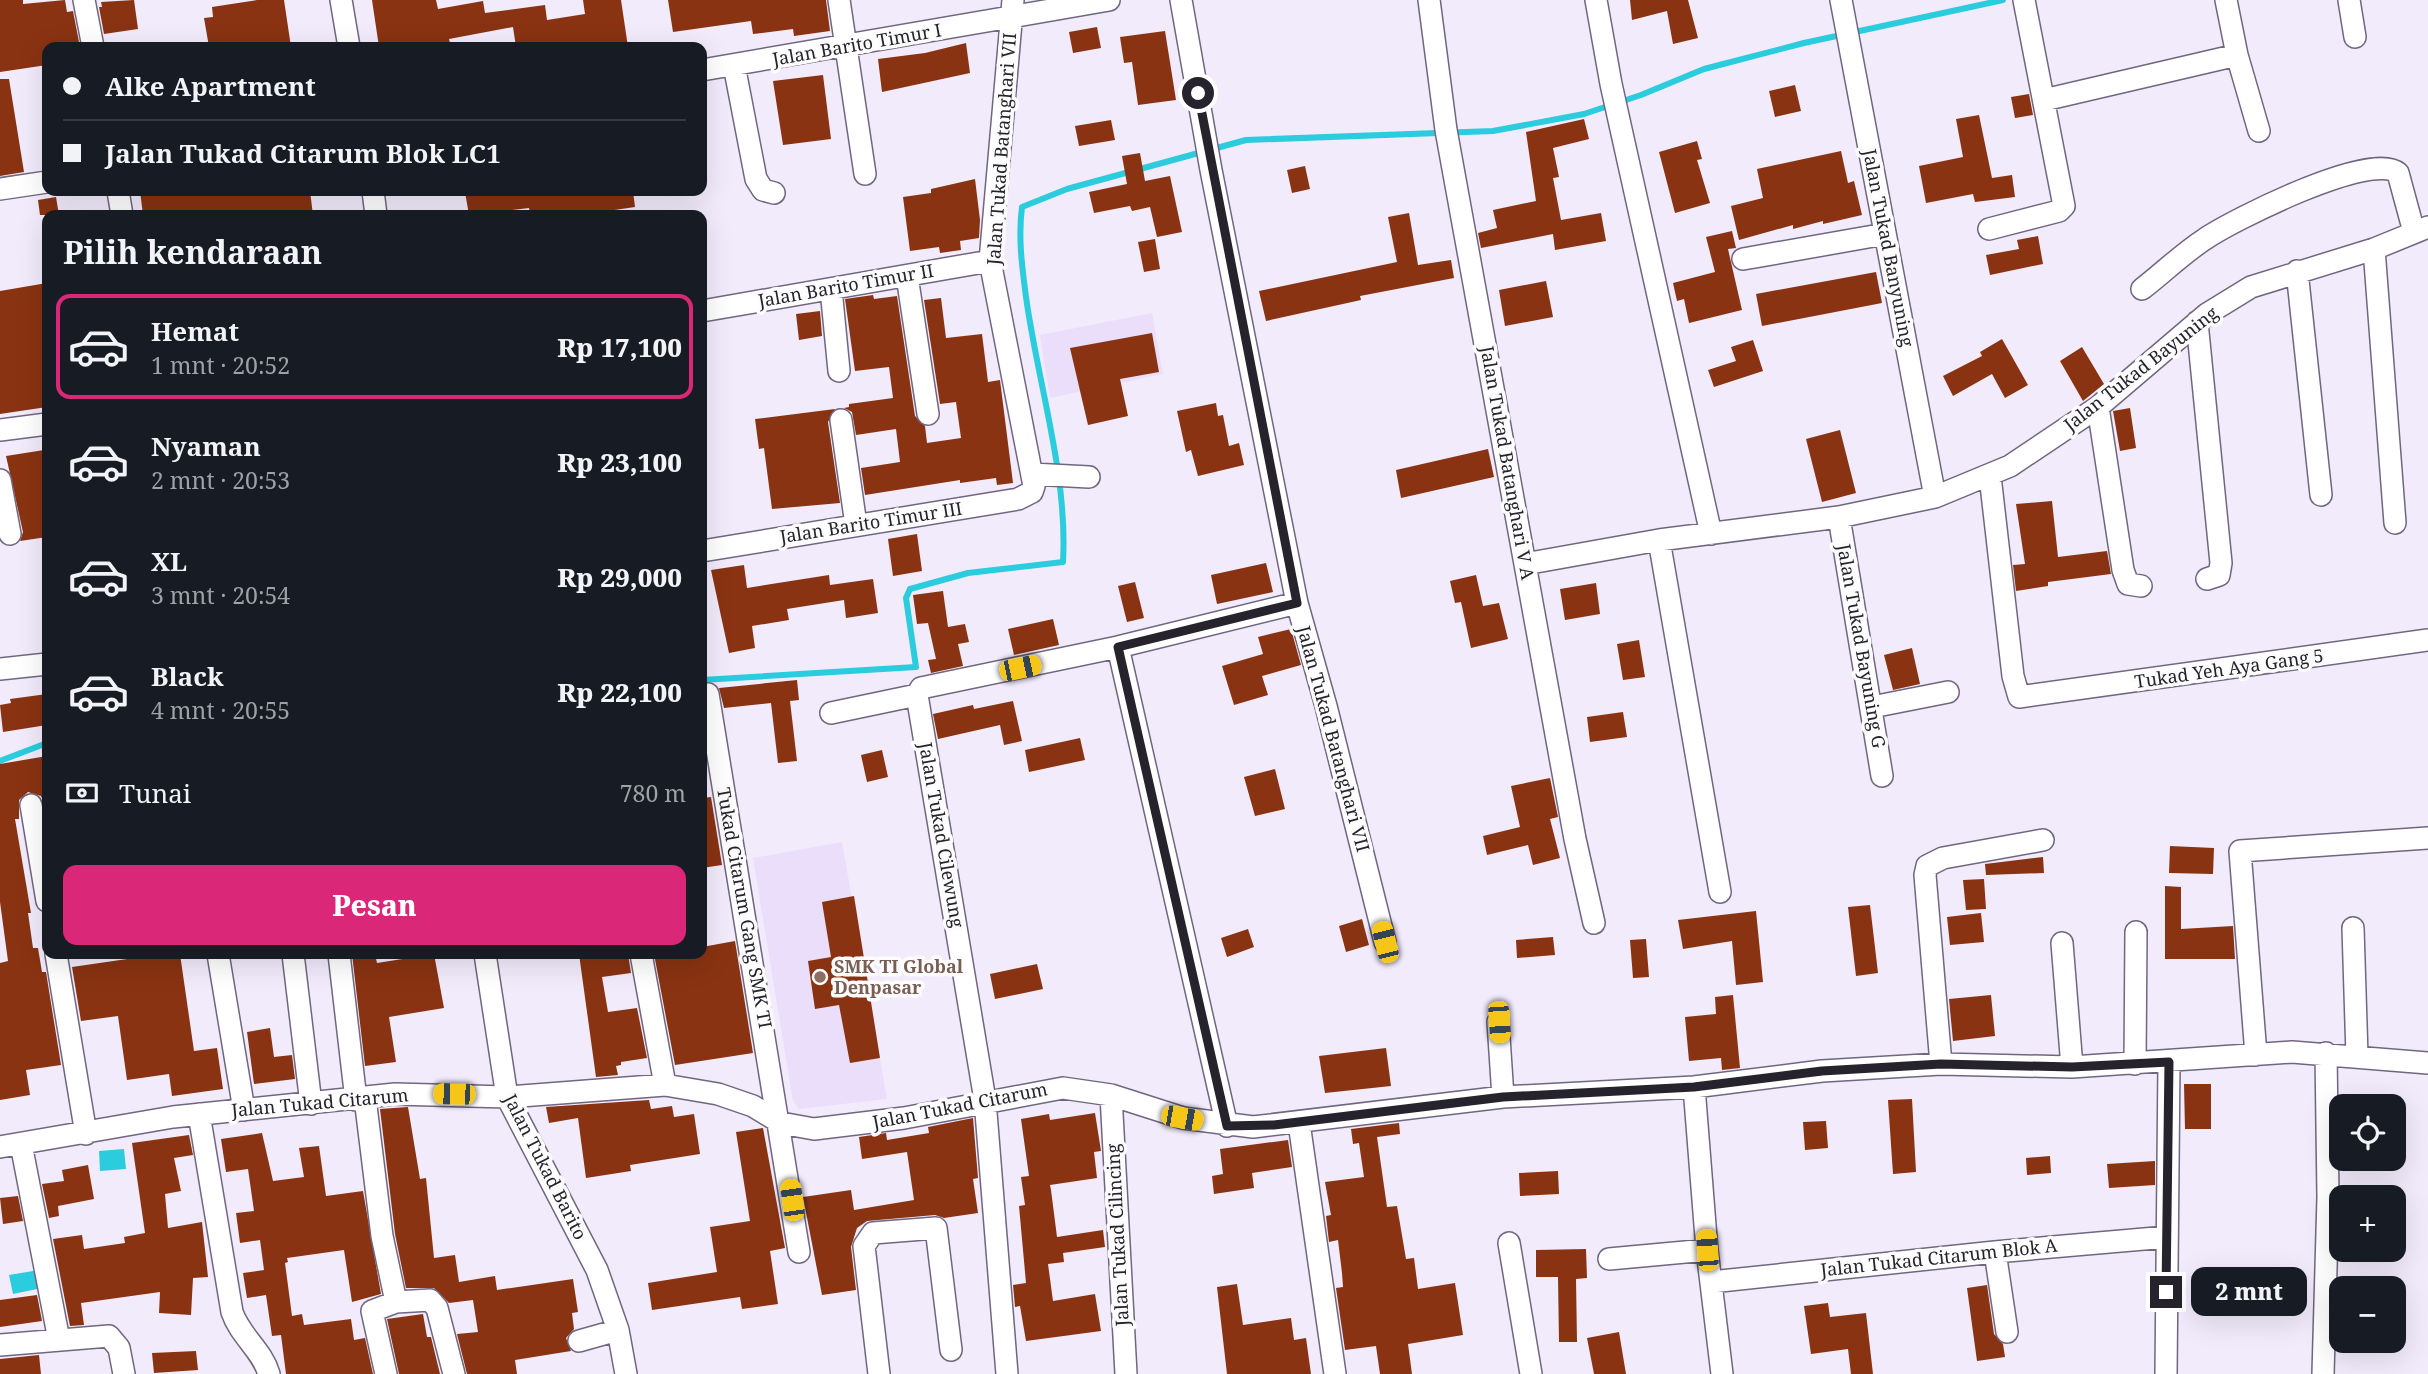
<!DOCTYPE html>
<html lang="id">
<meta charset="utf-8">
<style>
body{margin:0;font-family:"Noto Serif",serif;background:#242831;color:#f1f3f6;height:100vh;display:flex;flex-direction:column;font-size:26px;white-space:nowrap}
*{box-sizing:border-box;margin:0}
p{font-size:23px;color:#9ea1a6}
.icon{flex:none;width:38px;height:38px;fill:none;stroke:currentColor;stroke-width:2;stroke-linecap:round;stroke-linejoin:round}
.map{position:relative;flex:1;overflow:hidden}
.drawer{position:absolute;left:42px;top:210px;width:665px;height:749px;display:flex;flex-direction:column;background:#171b24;border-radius:14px;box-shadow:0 7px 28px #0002}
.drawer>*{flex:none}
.hud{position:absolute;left:42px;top:42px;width:665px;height:154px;border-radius:14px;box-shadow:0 7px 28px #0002;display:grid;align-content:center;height:154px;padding:0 21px;background:#171b24}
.controls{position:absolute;left:2329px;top:1094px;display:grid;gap:14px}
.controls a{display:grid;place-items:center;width:77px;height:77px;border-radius:14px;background:#171b24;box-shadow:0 7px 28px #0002;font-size:35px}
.end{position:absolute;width:32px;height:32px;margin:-16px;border:9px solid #27232d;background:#fff;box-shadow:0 0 0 4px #fff}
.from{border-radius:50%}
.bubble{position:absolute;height:49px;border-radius:14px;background:#171b24;box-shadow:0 7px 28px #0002;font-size:23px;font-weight:800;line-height:49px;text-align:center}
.car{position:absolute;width:21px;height:42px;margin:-21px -10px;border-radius:9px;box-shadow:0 0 5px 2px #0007;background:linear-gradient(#f5c518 24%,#345 0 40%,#f5c518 0 76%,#345 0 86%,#f5c518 0)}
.hud b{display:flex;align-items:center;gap:24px;height:66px;font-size:26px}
.hud b+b{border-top:2px solid #363941}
.hud i{width:18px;height:18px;background:#f1f3f6}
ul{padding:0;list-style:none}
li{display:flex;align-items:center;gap:21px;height:105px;margin:0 14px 10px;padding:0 7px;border:4px solid transparent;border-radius:14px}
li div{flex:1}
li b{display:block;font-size:26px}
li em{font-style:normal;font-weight:800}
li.active{border-color:#db2777}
li>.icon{width:63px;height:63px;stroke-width:1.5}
h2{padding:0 21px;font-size:32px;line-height:84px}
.pay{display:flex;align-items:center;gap:18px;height:77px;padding:0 21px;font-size:26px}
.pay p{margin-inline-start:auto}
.action{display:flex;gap:14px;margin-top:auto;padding:14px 21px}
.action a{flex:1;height:80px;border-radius:14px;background:#db2777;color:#fff;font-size:28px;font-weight:800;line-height:80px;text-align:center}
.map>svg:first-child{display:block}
.built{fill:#eadefa}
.water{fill:#2accdd}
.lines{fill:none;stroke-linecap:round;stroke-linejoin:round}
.stream{stroke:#2accdd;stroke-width:6}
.building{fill:#893312}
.minor-casing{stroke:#71667f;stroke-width:24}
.minor{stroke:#fff;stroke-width:21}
.route{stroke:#27232d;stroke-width:9}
.education-dot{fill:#8d6e63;stroke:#fcfcfc;stroke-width:2.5}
.labels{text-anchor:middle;stroke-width:7;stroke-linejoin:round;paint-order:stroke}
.street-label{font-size:18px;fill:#27232d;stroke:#fcfcfc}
.education-label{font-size:18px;font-weight:bold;fill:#785e54;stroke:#fcfcfc;text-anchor:start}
</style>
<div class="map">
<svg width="2428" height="1374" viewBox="0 0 2428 1374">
<rect width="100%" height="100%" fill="#f2ebfc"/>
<path class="built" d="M1152,313L1163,374L1050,398L1040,335Z
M842,842L887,1099L799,1109L793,1101L753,858Z"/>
<path class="water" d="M124,1149L126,1169L100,1171L99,1151Z
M39,1270L42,1288L13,1294L9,1275Z"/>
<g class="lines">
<path class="stream" d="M702,680L916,667L906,598L910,589L968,573L1063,562C1068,475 1038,384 1026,297C1022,266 1018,238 1022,207L1067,189L1246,140L1493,131L1584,114L1641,95L1704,69L1804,43L2003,0
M0,761L47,743"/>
</g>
<path class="building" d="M0,0H23V4L65,0L67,12L73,11L80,47H47V65L0,72Z
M134,0L138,29L104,34L99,7H102L101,2Z
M257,0H284L291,47H209L204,18L213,17L212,7Z
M372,0H436L438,9L483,1L485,13L545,5L547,20L585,14L583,0H621L628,47H516L513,27L449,39L451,47H379Z
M668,0H826L830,31L794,36L793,29L753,34L751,21L673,32Z
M1630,0H1688L1698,38L1673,44L1667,11L1632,20Z
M1097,27L1101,48L1073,53L1069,32Z
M1165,31L1176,100L1138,105L1132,62L1124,63L1120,37Z
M966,43L970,73L882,92L878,59L925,53Z
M823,75L831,139L783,145L773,81Z
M0,79H9L24,172L0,176Z
M1795,85L1801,111L1775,117L1769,91Z
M2029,94L2033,115L2015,118L2011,97Z
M1979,115L1992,178L2012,175L2015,197L1975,202L1973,194L1926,203L1919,166L1963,157L1956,119Z
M1584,119L1589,139L1553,148L1559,177L1553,178L1561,220L1601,213L1606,241L1555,250L1553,234L1481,248L1478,233L1497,228L1493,210L1536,201L1526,132Z
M1111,120L1115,140L1079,146L1075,126Z
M1697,141L1702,159L1697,160L1710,203L1675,213L1659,152Z
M1841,151L1848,183L1854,181L1862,215L1823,224V221L1793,229V225L1739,240L1731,206L1763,198L1757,169Z
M1140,153L1145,181L1170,176L1182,232L1157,237L1150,207L1132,211L1130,206L1094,213L1089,192L1127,184L1122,156Z
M1305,166L1310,189L1292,193L1287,170Z
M975,179L980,220L979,238L960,241L961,250L940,253L939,247L910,251L903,197L931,193V189Z
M140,191H310L313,215H143Z
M478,191H633L635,207L580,215H530L529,208L469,215L465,192Z
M56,197L59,215H40L38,200Z
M1409,213L1418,265L1451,260L1454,278L1360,296L1361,300L1266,321L1259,291L1397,262L1388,217Z
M1732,231L1736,248L1728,249L1742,310L1689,323L1684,299L1677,301L1673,283L1715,272L1706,237Z
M2038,236L2043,264L1990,275L1986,255L2019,249L2017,240Z
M1155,239L1160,269L1144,272L1138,242Z
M1876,272L1882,303L1762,326L1756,294Z
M1546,281L1553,317L1505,326L1499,290Z
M47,283V407L0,414V291Z
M873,295L874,299L897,296L915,416L925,426L927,443L961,438L956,402L940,404L924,300L941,298L946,338L982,334L988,382L1000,380L1013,483L997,485L996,478L960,483V480L865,495L861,468L900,462L896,429L856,435L852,412L844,408L849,407V404L893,398L889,367L855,371L845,299Z
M820,311L822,336L799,340L796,314Z
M1152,333L1159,372L1120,379L1128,416L1088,425L1070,348Z
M2002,339L2028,385L2005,398L1992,374L1953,396L1943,376L1982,356L1980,352Z
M1753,340L1763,371L1714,387L1708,370L1736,361L1731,347Z
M2082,347L2104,384L2083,401L2060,361Z
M1216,403L1218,416L1223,415L1229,446L1239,443L1244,465L1198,476L1191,450L1186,452L1177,411Z
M2130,408L2136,448L2120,451L2113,411Z
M835,409L828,422L840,503L772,509L764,448L759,449L755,419Z
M1840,430L1856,493L1822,502L1806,439Z
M1488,449L1494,477L1401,498L1396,470Z
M44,450L47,537L20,541L23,532L6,456Z
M2052,501L2058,557L2107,551L2111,574L2048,582V586L2016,591L2013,565L2025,564L2016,504Z
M917,534L922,571L893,576L888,539Z
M1266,563L1273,592L1217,604L1211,575Z
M744,565L747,588L829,575L830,585L873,579L878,613L846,618L844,600L787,609L789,620L752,626L755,648L729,653L711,570Z
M1476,575L1483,606L1499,603L1508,639L1471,648L1461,602L1455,603L1450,581Z
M1135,582L1144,618L1127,622L1118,586Z
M1596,583L1600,614L1565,620L1560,589Z
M943,591L948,627L965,624L969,642L958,644L963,666L931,673L928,660L936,659L928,623L917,624L913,595Z
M1053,619L1059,645L1014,655L1008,629Z
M1291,629L1301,665L1262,676L1268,695L1234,705L1222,666L1263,654L1258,637Z
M1639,640L1645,677L1623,680L1617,644Z
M1912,648L1920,684L1893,690L1884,655Z
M797,680L799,700L790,701L797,761L778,763L771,703L724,708L719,688Z
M47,694V725L3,732L0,705L11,703L10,699Z
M1013,701L1022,741L1004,745L1000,725L938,739L933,714L973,705L974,709Z
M1623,712L1627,737L1590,742L1587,717Z
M1080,738L1085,760L1029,772L1025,750Z
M882,750L888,777L867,782L861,755Z
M47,756V806H45L41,796L28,792L19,800V819H15L31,913H28L33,948H38L42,972H46L61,1065L26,1070L30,1095L0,1100V963L8,961L0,902V764Z
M1275,769L1285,809L1255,816L1244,777Z
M1550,778L1558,817L1550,819L1560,858L1533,865L1528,845L1487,855L1483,836L1520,827L1511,786Z
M711,797L722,865L702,868V798Z
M2170,846L2214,848L2213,874L2169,873Z
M2043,857L2044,873L1986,875L1985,864Z
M1984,879L1986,909L1966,910L1963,880Z
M2165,886L2181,887V929L2233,926L2235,959H2165Z
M854,896L880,1058L850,1063L839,1005L815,1009L808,961L831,957L822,902Z
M1870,905L1878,973L1856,976L1848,907Z
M1756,911L1763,982L1736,985L1732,941L1683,949L1678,920Z
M1981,913L1984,942L1950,945L1947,917Z
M1362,919L1369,945L1346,952L1339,926Z
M1248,929L1254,947L1227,957L1221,938Z
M1553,937L1555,955L1517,958L1516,940Z
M1646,939L1649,977L1633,978L1630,940Z
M735,941L753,1053L675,1065L654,954H702V947Z
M133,954H180L194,1051L217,1048L223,1089L172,1096L169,1074L127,1080L118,1016L81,1021L72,967L134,958Z
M352,954H375L377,963L434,954L444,1008L389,1017L396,1062L365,1066Z
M579,954H628L631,973L602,977L608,1012L637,1008L647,1058L621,1062V1065L616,1066L618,1075L596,1077Z
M1037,964L1043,989L995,999L990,974Z
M1733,995L1740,1068L1722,1070L1721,1058L1689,1061L1685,1017L1716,1014L1715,997Z
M1991,995L1995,1036L1953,1041L1949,999Z
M270,1028L274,1057L292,1055L295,1079L254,1084L247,1032Z
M1386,1048L1391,1086L1325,1093L1319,1056Z
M2184,1084H2211V1129H2185Z
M1912,1099L1916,1172L1893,1174L1888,1100Z
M649,1100L651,1109L672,1106L674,1117L694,1114L700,1154L630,1165L631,1171L586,1178L578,1118L549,1123L546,1107Z
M408,1107L420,1179L426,1178L434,1258L455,1255L459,1282L495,1276L497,1290L573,1279L578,1312L572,1313L574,1329L566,1338L571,1351L515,1360L517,1374H467L457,1334L478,1332L473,1300L449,1303L434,1288H406L395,1234L380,1109Z
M1095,1113L1101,1151L1094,1152L1097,1178L1050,1185L1051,1190L1057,1237L1103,1230L1105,1247L1063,1253L1064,1262L1048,1264L1053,1301L1095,1294L1101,1331L1026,1341L1020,1306L1015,1307L1013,1285L1026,1283L1019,1206L1025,1205L1021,1177L1029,1176L1021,1119L1049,1114L1050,1120Z
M973,1118L978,1178L973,1179L978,1213L944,1218L935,1215L867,1221L857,1228L851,1247L856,1290L822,1295L803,1197L851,1190L854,1210L914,1200L907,1152L862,1159L859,1137L886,1133L887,1140L929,1133L928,1127Z
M1826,1121L1828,1148L1805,1150L1803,1122Z
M1399,1123L1400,1134L1377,1137L1387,1207L1397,1206L1406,1259L1414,1258L1418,1289L1455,1283L1463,1335L1408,1344L1412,1374H1380L1376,1346L1345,1350L1336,1288L1343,1287L1342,1273L1338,1240L1329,1242L1326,1216L1331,1215L1325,1182L1364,1177L1359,1143L1353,1144L1351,1129Z
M763,1128L785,1248L770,1251L778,1304L742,1309L740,1297L652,1310L648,1283L717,1272L710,1227L750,1221L736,1132Z
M262,1133L273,1181L304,1177L299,1148L319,1146L326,1196L363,1191L381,1294L352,1302L344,1250L287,1258L288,1262L285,1263L292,1316L302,1314L304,1325L351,1319L354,1340L365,1338L373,1374H286L281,1335L272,1336L266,1295L247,1298L243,1273L264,1270L260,1240L240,1243L236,1213L254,1211L248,1169L226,1172L221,1139Z
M189,1135L193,1155L174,1158L181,1191L165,1194L168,1228L202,1222L208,1277L193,1278L191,1315L159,1313L160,1292L81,1303L84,1325L70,1326L53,1239L82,1235L84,1249L125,1243L124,1237L145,1233L132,1143Z
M1288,1140L1292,1167L1252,1173L1254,1188L1214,1194L1212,1176L1223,1174L1220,1149Z
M2050,1156L2051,1173L2027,1175L2026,1158Z
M2155,1161V1185L2109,1188L2107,1164Z
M88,1165L94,1199L58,1206L59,1216L49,1218L42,1184L64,1181L62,1170Z
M1558,1171L1559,1194L1520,1196L1519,1173Z
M18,1196L23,1221L3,1224L0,1198Z
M1586,1249L1587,1278L1576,1279L1577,1342H1559L1558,1277H1536V1250Z
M1237,1284L1243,1325L1291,1318L1294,1340L1306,1338L1311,1374H1227L1217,1287Z
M1987,1285L1994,1334L2003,1344L2005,1357L1977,1361L1967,1288Z
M37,1295L42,1321L0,1327V1300Z
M1828,1303L1830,1317L1866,1313L1873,1374H1851L1848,1349L1811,1354L1804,1306Z
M423,1314L427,1337H431L440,1374H399L387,1319Z
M1619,1332L1626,1374H1594L1587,1338Z
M196,1351L198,1370L154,1373L152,1353Z
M39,1355L41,1374H0V1359Z"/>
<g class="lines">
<defs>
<path id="minor" d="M84,0L93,47
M341,0L349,47
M839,0L865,174
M1181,0L1211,170L1297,603L1326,706L1385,942
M1429,0L1446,130L1575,839L1594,923
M1596,0L1611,84L1711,534
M1841,0L1935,497
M2226,0L2237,55L2259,131
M2349,0L2355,37
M734,65L756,179L763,190L774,193
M702,70L1109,0
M2044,100L2237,55
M0,189L47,182
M118,191L122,215
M373,191L376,215
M1989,229L2059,211L2064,206L2024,0
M2374,249L2395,523
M1743,259L1885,234
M2297,271L2321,495
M907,276L928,414
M831,289L839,371
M2142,289C2163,273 2183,253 2205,239C2233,220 2372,150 2398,173L2414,232
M702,311L990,261
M2197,322L2221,563L2219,575L2207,579
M2098,407L2123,570L2128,584L2141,586
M841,420L856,525
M0,430L47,424
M1032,474L1089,477
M1990,476L2013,676L2019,697L2428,640
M0,480L10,534
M1839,517L1882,776
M1659,540L1720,892
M702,551L1018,499L1032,492L1034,486L990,261L1013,0
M1525,564L1659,540L1839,517L1935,497L2010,466L2098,407L2207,314L2251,287L2374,249L2428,227
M1118,647L1227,1126
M0,669L47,664
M708,694L799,1252
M917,695L985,1100L1007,1374
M917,695L921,688L1118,647L1297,603
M1872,707L1948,692
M831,713L917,695
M31,805L47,901
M2353,928L2357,1056
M2062,943L2072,1067
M56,954L86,1134
M218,954L244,1110
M293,954L311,1104
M339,954L356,1100
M485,954L507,1097L597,1270L618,1330L626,1374
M641,954L665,1085
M1498,1022L1503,1097
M2256,1055L2240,851L2428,838
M1941,1064L1925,875L1927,866L1943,858L2043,840
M2135,1064L2136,932
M1694,1087L1707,1250L1722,1374
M1111,1095L1126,1374
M365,1098L382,1236L396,1302
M199,1114L232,1312C240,1336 262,1350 269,1374
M1299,1123L1335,1374
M21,1144L59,1340
M0,1147L173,1117L395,1094L507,1097L665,1085L718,1094L753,1106L781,1123L814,1129L904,1118L1063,1088L1111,1095L1183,1118L1253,1127L1503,1097L1694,1087L1822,1071L1941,1064L2072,1067L2292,1052L2428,1063
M1509,1243L1531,1374
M1995,1252L2007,1332
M1609,1259L1707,1250
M1711,1282L1995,1252L2167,1237
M579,1341L618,1330
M0,1345L109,1336L119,1348L124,1374
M386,1374L372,1311L396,1302L430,1300L437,1308L454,1374
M879,1374L864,1246L873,1233L936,1228L951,1350
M2166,1374L2169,1062
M2323,1374L2328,1197L2326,1053"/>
</defs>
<use href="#minor" class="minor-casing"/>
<use href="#minor" class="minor"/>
</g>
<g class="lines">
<path class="route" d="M1198,93L1297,603L1118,647L1227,1126L1274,1125L1503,1097L1694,1087L1822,1071L1941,1064L2072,1067L2169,1062L2166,1292"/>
</g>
<circle class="education-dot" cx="820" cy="977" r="7"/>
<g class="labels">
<g class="street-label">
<text transform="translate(857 45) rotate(-10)" y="6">Jalan Barito Timur I</text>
<text transform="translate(1002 149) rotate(-86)" y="6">Jalan Tukad Batanghari VII</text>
<text transform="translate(1888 248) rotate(79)" y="6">Jalan Tukad Banyuning</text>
<text transform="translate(846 286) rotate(-10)" y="6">Jalan Barito Timur II</text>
<text transform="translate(2141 369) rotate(-38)" y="6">Jalan Tukad Bayuning</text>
<text transform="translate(1507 463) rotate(80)" y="6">Jalan Tukad Batanghari V A</text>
<text transform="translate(871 523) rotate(-9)" y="6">Jalan Barito Timur III</text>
<text transform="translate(1861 646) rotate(80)" y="6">Jalan Tukad Bayuning G</text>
<text transform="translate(2229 669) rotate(-8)" y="6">Tukad Yeh Aya Gang 5</text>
<text transform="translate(1333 739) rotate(75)" y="6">Jalan Tukad Batanghari VII</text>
<text transform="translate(941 835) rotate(80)" y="6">Jalan Tukad Cilewung</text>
<text transform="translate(744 908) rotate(80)" y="6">Tukad Citarum Gang SMK TI</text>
<text transform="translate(320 1103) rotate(-5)" y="6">Jalan Tukad Citarum</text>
<text transform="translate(960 1106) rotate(-11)" y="6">Jalan Tukad Citarum</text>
<text transform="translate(545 1167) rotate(63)" y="6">Jalan Tukad Barito</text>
<text transform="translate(1118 1235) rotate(-93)" y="6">Jalan Tukad Cilincing</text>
<text transform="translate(1939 1258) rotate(-6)" y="6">Jalan Tukad Citarum Blok A</text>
</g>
<g class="education-label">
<text x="834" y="973">SMK TI Global<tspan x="834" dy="21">Denpasar</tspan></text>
</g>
</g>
</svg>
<div class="controls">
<a><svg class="icon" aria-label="locate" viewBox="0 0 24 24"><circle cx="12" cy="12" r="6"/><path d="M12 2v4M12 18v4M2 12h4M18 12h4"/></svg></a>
<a>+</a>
<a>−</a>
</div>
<i class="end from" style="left:1198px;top:93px"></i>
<i class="end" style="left:2166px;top:1292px"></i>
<div class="bubble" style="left:2191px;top:1267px;width:116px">2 mnt</div>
<i class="car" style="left:1020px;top:668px;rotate:78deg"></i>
<i class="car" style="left:1385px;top:942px;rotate:346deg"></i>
<i class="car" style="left:1499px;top:1022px;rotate:176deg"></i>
<i class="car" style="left:454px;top:1094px;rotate:271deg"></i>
<i class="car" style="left:1182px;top:1118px;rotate:100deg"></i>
<i class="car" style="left:792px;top:1200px;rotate:352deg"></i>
<i class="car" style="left:1707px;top:1250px;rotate:356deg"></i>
<div class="hud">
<b><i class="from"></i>Alke Apartment</b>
<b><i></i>Jalan Tukad Citarum Blok LC1</b>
</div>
<section class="drawer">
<h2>Pilih kendaraan</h2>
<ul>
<li class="active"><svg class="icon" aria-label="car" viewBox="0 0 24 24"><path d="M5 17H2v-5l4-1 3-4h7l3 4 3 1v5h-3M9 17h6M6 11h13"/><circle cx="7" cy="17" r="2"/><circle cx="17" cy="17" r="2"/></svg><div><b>Hemat</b><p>1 mnt · 20:52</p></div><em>Rp 17,100</em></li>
<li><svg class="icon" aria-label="car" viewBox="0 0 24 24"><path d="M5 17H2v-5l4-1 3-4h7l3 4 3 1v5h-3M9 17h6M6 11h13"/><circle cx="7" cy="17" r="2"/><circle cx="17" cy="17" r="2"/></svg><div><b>Nyaman</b><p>2 mnt · 20:53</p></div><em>Rp 23,100</em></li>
<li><svg class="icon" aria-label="car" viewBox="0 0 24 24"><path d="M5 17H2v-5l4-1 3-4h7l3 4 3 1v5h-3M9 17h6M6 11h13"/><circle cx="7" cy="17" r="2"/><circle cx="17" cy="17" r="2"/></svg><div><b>XL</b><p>3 mnt · 20:54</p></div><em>Rp 29,000</em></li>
<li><svg class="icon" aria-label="car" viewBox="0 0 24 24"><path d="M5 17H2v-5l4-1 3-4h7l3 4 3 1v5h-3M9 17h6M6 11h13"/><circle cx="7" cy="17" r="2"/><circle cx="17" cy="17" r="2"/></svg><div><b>Black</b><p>4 mnt · 20:55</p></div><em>Rp 22,100</em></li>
</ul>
<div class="pay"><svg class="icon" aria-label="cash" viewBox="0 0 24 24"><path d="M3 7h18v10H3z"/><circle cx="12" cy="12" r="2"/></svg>Tunai<p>780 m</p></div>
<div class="action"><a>Pesan</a></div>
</section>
</div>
